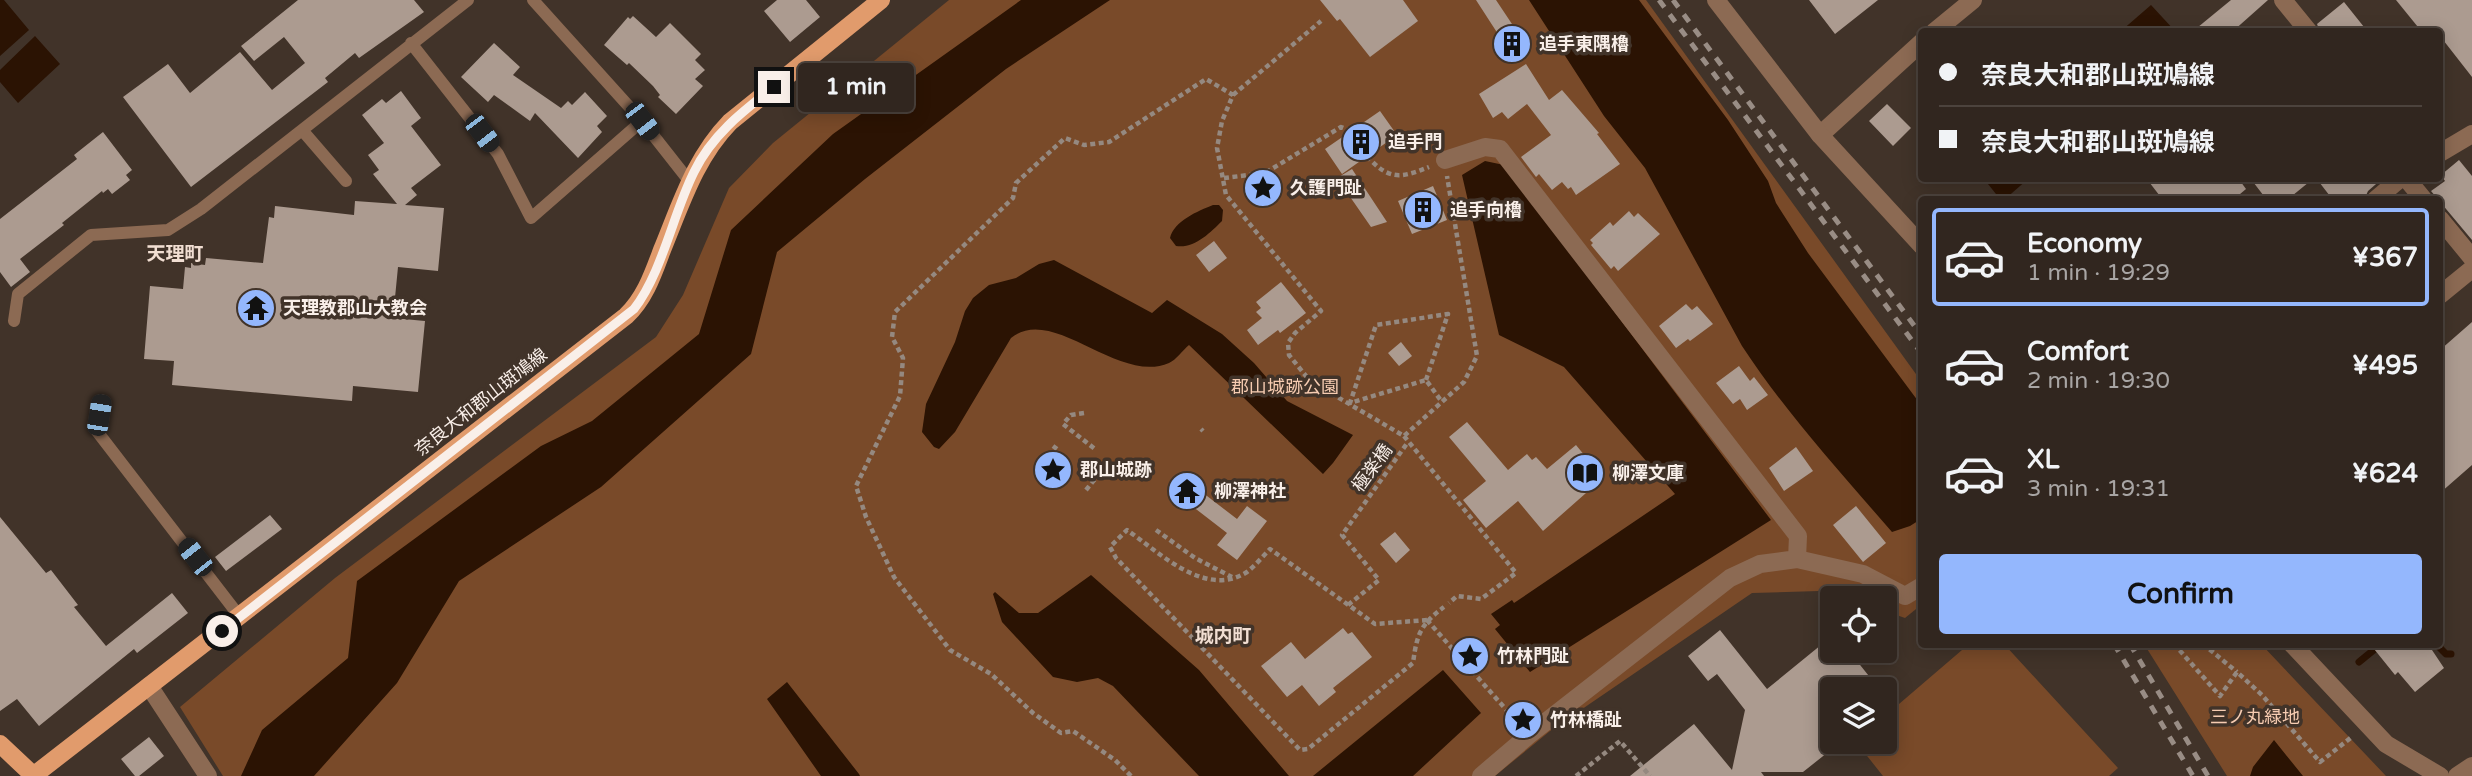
<!DOCTYPE html>
<meta charset="utf-8">
<style>
body{margin:0;font-family:"Varela Round","Noto Sans JP",sans-serif;background:#3d322c;color:#f1f3f6;height:100vh;display:flex;flex-direction:column;font-size:26px;white-space:nowrap}
*{box-sizing:border-box;margin:0}
p{font-size:23px;color:#a8a5a4}
.icon{flex:none;width:38px;height:38px;fill:none;stroke:currentColor;stroke-width:2;stroke-linecap:round;stroke-linejoin:round}
.map{position:relative;flex:1;overflow:hidden}
.panel{position:absolute;left:1918px;top:196px;width:525px;height:452px;display:flex;flex-direction:column;background:#31261f;border-radius:7px;box-shadow:0 4px 18px #0003,0 0 0 2px #4c433d}
.panel>*{flex:none}
.banner{position:absolute;left:1918px;top:28px;width:525px;height:154px;border-radius:7px;box-shadow:0 4px 18px #0003,0 0 0 2px #4c433d;display:grid;align-content:center;height:154px;padding:0 21px;background:#31261f}
.tools{position:absolute;left:1820px;top:586px;display:grid;gap:14px}
.tools a{display:grid;place-items:center;width:77px;height:77px;border-radius:7px;background:#31261f;box-shadow:0 4px 18px #0003,0 0 0 2px #4c433d;font-size:35px}
.end{position:absolute;width:32px;height:32px;margin:-16px;border:9px solid #f9efe9;background:#111;box-shadow:0 0 0 4px #111}
.from{border-radius:50%}
.bubble{position:absolute;height:49px;border-radius:7px;background:#31261f;box-shadow:0 4px 18px #0003,0 0 0 2px #4c433d;font-size:23px;font-weight:700;line-height:49px;text-align:center}
.car{position:absolute;width:21px;height:42px;margin:-21px -10px;border-radius:9px;box-shadow:0 0 5px 2px #0007;background:linear-gradient(#222 24%,#8ab4d8 0 40%,#222 0 76%,#8ab4d8 0 86%,#222 0)}
.banner b{display:flex;align-items:center;gap:24px;height:66px;font-size:26px}
.banner b+b{border-top:2px solid #4c433d}
.banner i{width:18px;height:18px;background:#f1f3f6}
ul{padding:12px 0 0;list-style:none}
li{display:flex;align-items:center;gap:21px;height:98px;margin:0 14px 10px;padding:0 7px;border:4px solid transparent;border-radius:7px}
li div{flex:1}
li b{display:block;font-size:26px}
li em{font-style:normal;font-weight:700}
li.active{border-color:#94b7fd}
li>.icon{width:63px;height:63px;stroke-width:1.5}
.primary-button{display:flex;gap:14px;margin-top:auto;padding:14px 21px}
.primary-button a{flex:1;height:80px;border-radius:7px;background:#94b7fd;color:#111;font-size:28px;font-weight:700;line-height:80px;text-align:center}
.map>svg:first-child{display:block}
.green{fill:#794a29}
.water{fill:#2b1303}
.lines{fill:none;stroke-linecap:round;stroke-linejoin:round}
.stream{stroke:#2b1303;stroke-width:7}
.building{fill:#ac9b90}
.path{stroke:#958980;stroke-width:4.5;stroke-dasharray:5 3.5;stroke-linecap:butt}
.service{stroke:#8c6a53;stroke-width:12}
.minor{stroke:#8c6a53;stroke-width:18}
.tertiary{stroke:#8c6a53;stroke-width:18}
.primary{stroke:#e19b6c;stroke-width:18}
.rail{stroke:#998d85;stroke-width:5;stroke-dasharray:9 9;stroke-linecap:butt}
.route{stroke:#f9efe9;stroke-width:9}
.labels{text-anchor:middle;stroke-width:7;stroke-linejoin:round;paint-order:stroke}
.poi-label{font-size:18px;font-weight:bold;fill:#f9efe9;stroke:#413329;text-anchor:start}
.park-label{font-size:18px;fill:#f7ccb1;stroke:#413329}
.street-label{font-size:18px;fill:#f9efe9;stroke:#413329}
.neighbourhood-label{font-size:19px;font-weight:bold;fill:#f1ded2;stroke:#413329}
</style>
<div class="map">
<svg width="2472" height="776" viewBox="0 0 2472 776">
<rect width="100%" height="100%" fill="#413329"/>
<path class="green" d="M949,0H1646L1921,381V605L1905,618L1885,611V598H1844L1819,591L1752,593L1550,731L1495,776H223L180,707L335,578L656,337L683,295L729,188L773,143Z
M1969,644H2004L2118,768L2109,776H1883L1856,742H1885V716Z
M2144,644H2261L2386,776H2227Z"/>
<path class="water" d="M0,0H4L29,30L0,56Z
M1021,0H1110L1006,69L865,179L777,252L751,354L601,487L459,581L397,683L314,776H241L262,730L348,658L357,581L541,446L592,421L699,334L731,230L833,134Z
M1529,0H1639L1728,120L1768,181L1776,203L1808,253L1921,405V519L1910,526L1892,532C1840,472 1786,413 1742,346L1645,168L1604,116Z
M2151,5L2175,31H2121Z
M35,36L60,64L18,103L0,82V70Z
M1485,161L1504,165L1771,520L1530,672L1495,629L1500,625L1491,614L1512,600L1514,603L1675,494L1564,367L1499,335L1462,175Z
M1984,179H2028L2004,200L2000,199Z
M1213,205H1219L1223,210L1222,221C1210,233 1194,249 1176,246L1170,238C1174,221 1198,211 1213,205Z
M1054,260L1152,313L1167,300L1222,334L1254,363L1287,401L1353,435L1333,463L1323,474L1189,345C1183,350 1176,360 1169,363C1118,385 1053,304 1011,338L955,432L939,449L934,447L922,432L926,404L955,342L965,311L973,298L989,285L1016,278L1039,264Z
M1091,575L1199,670L1289,776H1199L1113,686L1098,678L1077,682L1053,677L1002,622L993,594L995,592L1019,613H1038Z
M1443,670L1481,713L1413,776H1313Z
M787,682L859,774L860,776H821L767,699Z
M2274,740L2303,776H2250L2253,767Z"/>
<g class="lines">
<path class="stream" d="M2436,644L2446,654H2451
M2359,662L2381,644"/>
</g>
<path class="building" d="M298,0H414L424,12L359,58L355,53L325,78L328,82L191,187L123,97L168,64L190,93L240,52L272,90L305,63L284,37L254,61L241,46Z
M777,0H806L820,17L790,42L764,11Z
M1320,0H1403L1418,21L1370,57L1340,19L1337,21Z
M1476,0H1496L1530,51L1511,64L1494,37L1498,34Z
M1809,0H1878L1835,34Z
M2231,0H2268L2232,32H2192Z
M2396,0H2472V77L2440,36V32H2422Z
M2344,2L2368,32H2320L2317,24Z
M633,16L656,37L670,23L701,54L695,60L705,70L695,79L703,86L676,114L658,97L660,95L653,86L629,63L627,65L604,45L628,17L630,19Z
M494,43L520,67L513,75L561,108L568,101L572,105L585,92L607,116L597,126L602,132L578,158L535,113L530,121L494,95L488,102L461,77Z
M1526,64L1549,100L1562,90L1599,133L1597,134L1620,164L1576,195L1571,187L1568,189L1562,182L1552,190L1539,174L1536,177L1521,157L1551,135L1527,104L1508,119L1502,112L1493,118L1479,94Z
M401,91L421,118L411,126L441,165L411,188L417,195L405,205L444,208L438,271L398,267L393,318L425,321L418,392L353,386L352,401L172,385L174,361L144,359L150,286L183,289L185,267L191,268V263L205,265L206,258L263,263L269,217L274,218L275,206L354,215L355,201L397,204L373,174L379,170L368,155L384,143L362,115L382,99L386,103Z
M1887,104L1911,128L1893,146L1869,121Z
M1380,111L1397,135L1342,174L1325,149Z
M103,132L132,170L126,175L130,180L112,194L108,189L103,193L102,191L62,223L64,225L20,259L30,272L11,287L0,272V219L77,159L74,155Z
M2459,160L2472,176V240L2431,191L2445,181L2441,175Z
M1352,169L1387,222L1371,227L1337,178Z
M2146,178H2238L2246,189L2233,200H2163Z
M2250,178H2314L2287,200H2267Z
M2316,178H2383L2368,191L2364,200H2333Z
M1433,186L1447,220L1412,234L1398,201Z
M1629,211L1634,217L1638,213L1660,234L1618,271L1614,266L1611,269L1591,245L1593,243L1590,240L1610,222L1613,226Z
M1214,241L1227,258L1209,272L1196,255Z
M1281,282L1306,313L1280,333L1278,330L1258,345L1247,330L1262,318L1256,312L1261,308L1256,302Z
M1686,304L1692,310L1697,306L1713,324L1690,341L1688,339L1676,348L1659,326Z
M2472,322V465L2440,493V350Z
M1401,342L1412,356L1399,366L1388,353Z
M1739,366L1750,381L1754,377L1768,395L1747,410L1740,399L1733,404L1716,383Z
M1467,422L1508,470L1527,454L1532,460L1536,457L1547,469L1576,445L1603,478L1543,531L1518,501L1486,528L1463,500L1486,481L1449,437Z
M1796,447L1813,471L1784,491L1769,468Z
M1181,476L1237,519L1247,506L1267,521L1237,560L1217,545L1227,533L1170,489Z
M1856,506L1886,543L1863,562L1833,525Z
M270,515L282,529L226,571L215,557Z
M0,517L46,573L51,570L78,605L74,607L106,646L172,593L188,613L137,653L134,649L39,726L17,699L0,711Z
M1395,532L1410,550L1396,563L1380,544Z
M1343,628L1348,634L1352,632L1372,657L1333,688L1336,692L1319,706L1302,685L1287,697L1261,666L1291,642L1305,659Z
M1720,630L1767,689L1832,636V651H1849L1880,690H1832V749L1803,772H1761L1764,776H1630L1694,724L1732,770L1745,710L1717,674L1708,681L1688,656Z
M2370,644H2428L2444,668L2415,692L2398,672L2395,675Z
M149,737L164,756L139,776H135L121,759Z"/>
<g class="lines">
<path class="path" d="M1233,95L1321,21
M1367,156C1389,181 1401,178 1429,167
M1224,178L1265,173L1341,127L1351,131
M1426,380L1448,314L1376,325L1350,403L1426,380L1442,402
M1084,413L1071,415L1063,424L1095,449
M1201,429L1203,431
M1404,436L1516,573L1481,599L1457,596L1449,603
M1053,446L1057,449
M1087,475L1091,470
M1086,490L1109,462
M1156,530L1195,558L1232,577
M1348,605L1379,580L1342,535L1408,442
M1427,620L1375,624L1270,549C1263,556 1255,566 1247,572C1205,599 1159,552 1127,530L1110,547L1116,558L1300,750L1308,749L1413,663C1417,634 1420,625 1444,607
M1427,620L1517,722
M2174,644L2220,696L2237,672L2262,695L2320,762L2353,736
M2203,644L2237,672
M1131,776L1115,760L1073,731L1061,733L1033,713L991,674L950,650L894,577L866,517L856,486L900,396L903,358L892,337L895,312L1013,198L1016,183L1065,138L1084,145L1109,142L1206,79L1233,95L1222,121L1217,148L1226,195L1321,311L1295,333L1288,343L1289,355L1310,381L1404,436L1464,382L1477,356L1447,176
M1576,776L1620,741L1650,776"/>
<path class="service" d="M533,0L642,121L690,182
M411,43L498,154L531,218L642,121
M302,130L346,181
M14,321L18,294L91,235L168,230L201,209L468,0
M101,400L96,430L240,617"/>
<path class="minor" d="M2283,0L2309,32
M1934,32L1973,0
M1820,135L1922,42
M2440,153L2472,134
M1445,160L1485,147L1500,149L1798,536L1797,559
M2406,178L2424,200
M2375,200L2401,178
M2440,219L2472,258
M2440,295L2472,269
M149,686L208,776
M1481,776L1529,735L1730,578L1760,564L1797,559L1863,574L1905,596L1922,586
M2457,776L2472,766"/>
<path class="tertiary" d="M1716,0L1820,135L1922,246
M2292,644L2386,744L2440,776"/>
<path class="primary" d="M0,744L34,776
M33,776L626,316C645,298 653,274 662,250C681,204 695,158 730,122L881,0"/>
<path class="rail" d="M1659,0L1922,354
M1673,0L1922,336
M2114,644L2193,776
M2130,644L2208,776"/>
</g>
<g class="lines">
<path class="route" d="M222,631L634,309C662,273 673,214 694,172C712,135 742,112 774,87"/>
</g>
<defs>
<symbol id="building-disc" viewBox="-11 -11 22 22"><circle r="9.5" fill="#94b7fd" stroke="#413329"/><path d="M-4-6H4V6H1V3H-1V6H-4ZM-2.5-4.3h1.7v1.8h-1.7ZM.8-4.3h1.7v1.8H.8ZM-2.5-1h1.7V.8h-1.7ZM.8-1h1.7V.8H.8Z" fill="#111"/></symbol>
<symbol id="sight-disc" viewBox="-11 -11 22 22"><circle r="9.5" fill="#94b7fd" stroke="#413329"/><path d="M0-6L1.8-2.2L6-1.7L2.9 1.2L3.7 5.4L0 3.3L-3.7 5.4L-2.9 1.2L-6-1.7L-1.8-2.2Z" fill="#111"/></symbol>
<symbol id="temple-disc" viewBox="-11 -11 22 22"><circle r="9.5" fill="#94b7fd" stroke="#413329"/><path d="M0-6L5-2H3V0L6.5 2.5H4V6H1.5V3h-3V6H-4V2.5H-6.5L-3 0V-2H-5Z" fill="#111"/></symbol>
<symbol id="library-disc" viewBox="-11 -11 22 22"><circle r="9.5" fill="#94b7fd" stroke="#413329"/><path d="M-6-4Q-3-5.5-.7-3.5V5Q-3 3-6 4ZM6-4Q3-5.5 .7-3.5V5Q3 3 6 4Z" fill="#111"/></symbol>
</defs>
<g fill-rule="evenodd">
<use href="#building-disc" x="1490" y="22" width="44" height="44"/>
<use href="#building-disc" x="1339" y="120" width="44" height="44"/>
<use href="#sight-disc" x="1241" y="166" width="44" height="44"/>
<use href="#building-disc" x="1401" y="188" width="44" height="44"/>
<use href="#temple-disc" x="234" y="286" width="44" height="44"/>
<use href="#sight-disc" x="1031" y="448" width="44" height="44"/>
<use href="#library-disc" x="1563" y="451" width="44" height="44"/>
<use href="#temple-disc" x="1165" y="469" width="44" height="44"/>
<use href="#sight-disc" x="1448" y="634" width="44" height="44"/>
<use href="#sight-disc" x="1501" y="698" width="44" height="44"/>
</g>
<g class="labels">
<g class="poi-label">
<text x="1539" y="50">追手東隅櫓</text>
<text x="1388" y="148">追手門</text>
<text x="1290" y="194">久護門趾</text>
<text x="1450" y="216">追手向櫓</text>
<text x="283" y="314">天理教郡山大教会</text>
<text x="1080" y="476">郡山城跡</text>
<text x="1612" y="479">柳澤文庫</text>
<text x="1214" y="497">柳澤神社</text>
<text x="1497" y="662">竹林門趾</text>
<text x="1550" y="726">竹林橋趾</text>
</g>
<g class="park-label">
<text x="1285" y="393">郡山城跡公園</text>
<text x="2255" y="723">三ノ丸緑地</text>
</g>
<g class="street-label">
<text transform="translate(481 402) rotate(-38)" y="6">奈良大和郡山斑鳩線</text>
<text transform="translate(1372 468) rotate(-54)" y="6">極楽橋</text>
</g>
<g class="neighbourhood-label">
<text x="175" y="260">天理町</text>
<text x="1223" y="642">城内町</text>
</g>
</g>
</svg>
<div class="tools">
<a><svg class="icon" aria-label="locate" viewBox="0 0 24 24"><circle cx="12" cy="12" r="6"/><path d="M12 2v4M12 18v4M2 12h4M18 12h4"/></svg></a>
<a><svg class="icon" aria-label="layers" viewBox="0 0 24 24"><path d="M12 4l9 5-9 5-9-5zM3 14l9 5 9-5"/></svg></a>
</div>
<i class="end from" style="left:222px;top:631px"></i>
<i class="end" style="left:774px;top:87px"></i>
<div class="bubble" style="left:798px;top:63px;width:116px">1 min</div>
<i class="car" style="left:642px;top:121px;rotate:143deg"></i>
<i class="car" style="left:482px;top:133px;rotate:143deg"></i>
<i class="car" style="left:99px;top:415px;rotate:9deg"></i>
<i class="car" style="left:195px;top:557px;rotate:322deg"></i>
<div class="banner">
<b><i class="from"></i>奈良大和郡山斑鳩線</b>
<b><i></i>奈良大和郡山斑鳩線</b>
</div>
<section class="panel">
<ul>
<li class="active"><svg class="icon" aria-label="car" viewBox="0 0 24 24"><path d="M5 17H2v-5l4-1 3-4h7l3 4 3 1v5h-3M9 17h6M6 11h13"/><circle cx="7" cy="17" r="2"/><circle cx="17" cy="17" r="2"/></svg><div><b>Economy</b><p>1 min · 19:29</p></div><em>¥367</em></li>
<li><svg class="icon" aria-label="car" viewBox="0 0 24 24"><path d="M5 17H2v-5l4-1 3-4h7l3 4 3 1v5h-3M9 17h6M6 11h13"/><circle cx="7" cy="17" r="2"/><circle cx="17" cy="17" r="2"/></svg><div><b>Comfort</b><p>2 min · 19:30</p></div><em>¥495</em></li>
<li><svg class="icon" aria-label="car" viewBox="0 0 24 24"><path d="M5 17H2v-5l4-1 3-4h7l3 4 3 1v5h-3M9 17h6M6 11h13"/><circle cx="7" cy="17" r="2"/><circle cx="17" cy="17" r="2"/></svg><div><b>XL</b><p>3 min · 19:31</p></div><em>¥624</em></li>
</ul>
<div class="primary-button"><a>Confirm</a></div>
</section>
</div>
